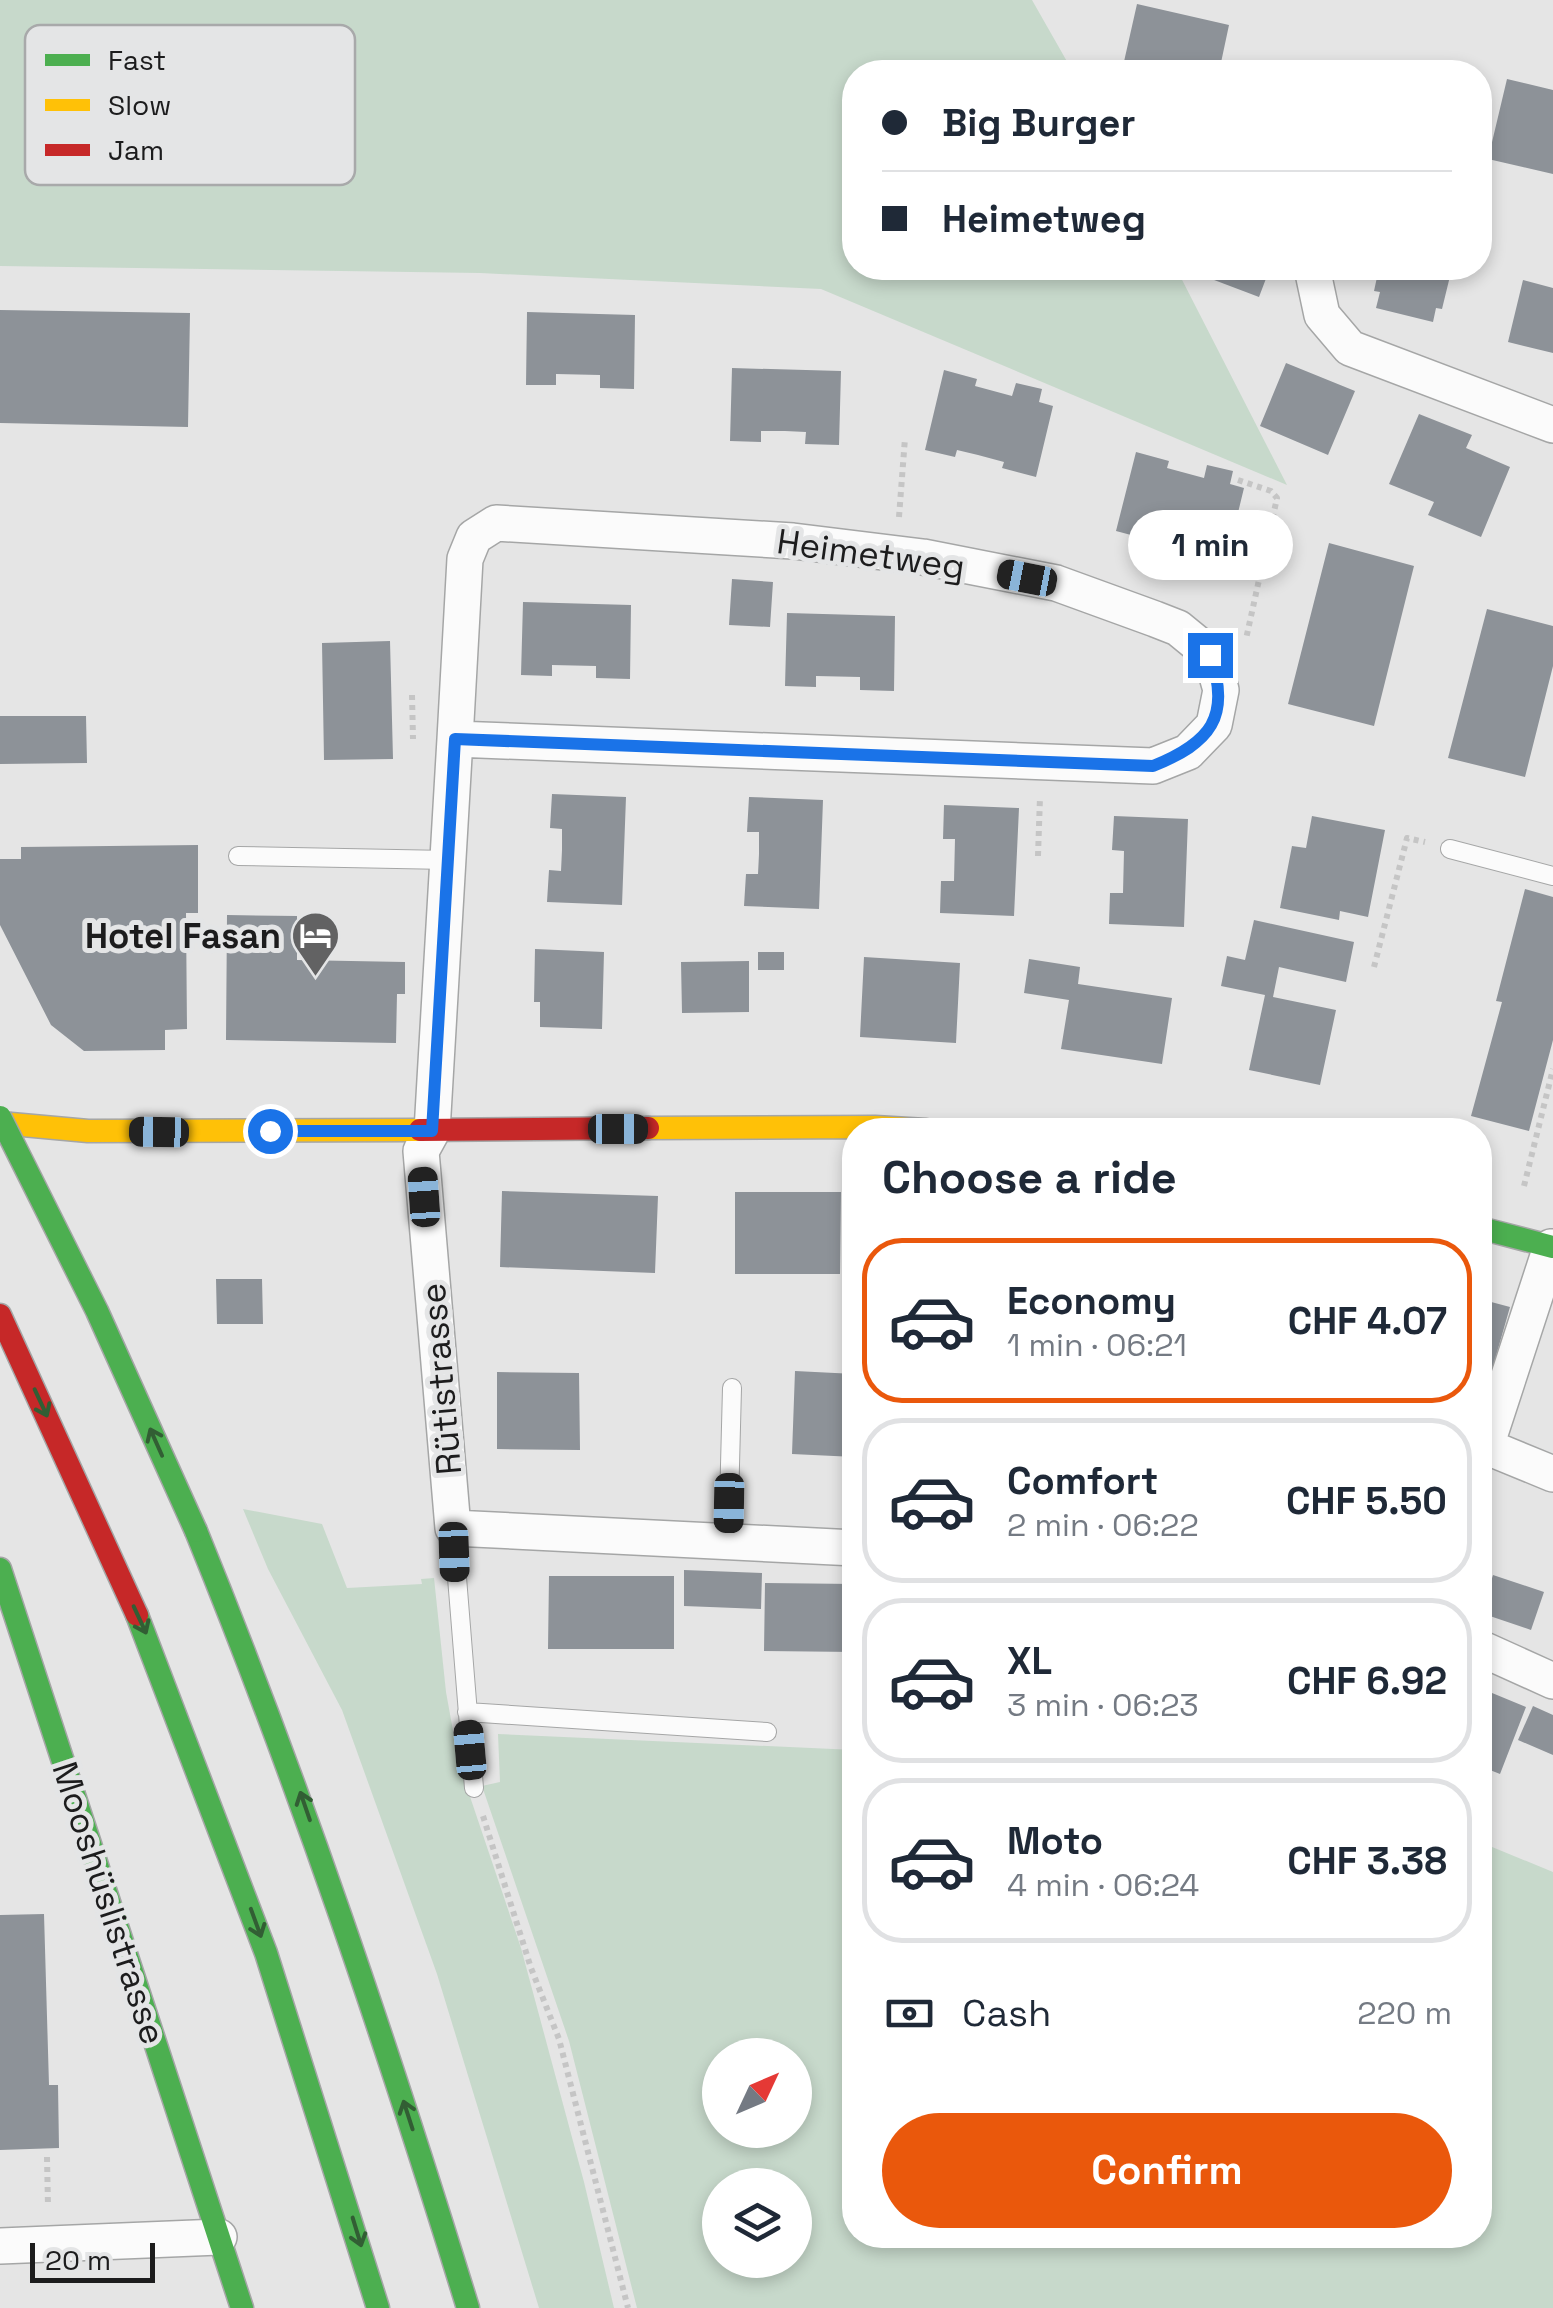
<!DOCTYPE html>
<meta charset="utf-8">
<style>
body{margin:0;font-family:"Space Grotesk",sans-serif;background:#f2f2f3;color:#1f2937;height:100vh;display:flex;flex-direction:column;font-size:38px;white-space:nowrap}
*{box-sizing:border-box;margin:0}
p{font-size:32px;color:#747a83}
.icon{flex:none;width:55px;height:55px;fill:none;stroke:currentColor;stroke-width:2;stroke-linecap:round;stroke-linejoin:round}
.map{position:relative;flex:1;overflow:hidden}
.details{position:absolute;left:842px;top:1118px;width:650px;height:1130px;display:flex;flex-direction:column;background:#fff;border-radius:40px;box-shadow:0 5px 15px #0003}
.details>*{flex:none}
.banner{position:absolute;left:842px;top:60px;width:650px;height:220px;border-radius:40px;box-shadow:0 5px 15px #0003;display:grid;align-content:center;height:220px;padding:0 40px;background:#fff}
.needle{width:65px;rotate:46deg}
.controls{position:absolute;left:702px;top:2038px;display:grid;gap:20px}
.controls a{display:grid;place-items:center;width:110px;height:110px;border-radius:50%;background:#fff;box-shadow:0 5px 15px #0003;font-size:50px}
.scale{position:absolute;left:30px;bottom:25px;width:125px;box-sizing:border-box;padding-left:10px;border:5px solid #1c1c1d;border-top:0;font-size:28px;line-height:35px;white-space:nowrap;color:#1c1c1d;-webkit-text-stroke:8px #e4e5e6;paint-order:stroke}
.end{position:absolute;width:45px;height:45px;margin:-22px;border:12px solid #1a73e8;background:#fff;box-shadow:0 0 0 5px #fff}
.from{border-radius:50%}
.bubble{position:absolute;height:70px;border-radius:35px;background:#fff;box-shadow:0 5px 15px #0003;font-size:32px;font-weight:800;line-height:70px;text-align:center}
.car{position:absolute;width:30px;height:60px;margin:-30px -15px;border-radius:12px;box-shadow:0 0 8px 2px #0007;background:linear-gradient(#222 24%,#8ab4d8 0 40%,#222 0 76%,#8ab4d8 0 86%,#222 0)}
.banner b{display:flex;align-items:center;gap:35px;height:95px;font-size:38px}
.banner b+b{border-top:2px solid #e0e1e3}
.banner i{width:25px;height:25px;background:#1f2937}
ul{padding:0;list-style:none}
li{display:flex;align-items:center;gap:30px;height:165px;margin:0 20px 15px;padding:0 20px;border:5px solid #e0e1e3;border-radius:40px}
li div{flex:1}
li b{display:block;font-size:38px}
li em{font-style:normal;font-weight:800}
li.on{border-color:#ea580c}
li>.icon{width:90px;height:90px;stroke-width:1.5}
h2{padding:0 40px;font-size:45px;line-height:120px}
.pay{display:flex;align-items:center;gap:25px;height:110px;padding:0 40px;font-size:38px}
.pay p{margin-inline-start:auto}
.button{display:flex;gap:20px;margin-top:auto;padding:20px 40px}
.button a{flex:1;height:115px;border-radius:60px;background:#ea580c;color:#fff;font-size:40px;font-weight:800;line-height:115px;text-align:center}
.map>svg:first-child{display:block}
.green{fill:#c7d9cb;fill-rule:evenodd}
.building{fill:#8d9298}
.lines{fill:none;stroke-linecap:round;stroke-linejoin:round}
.lane-casing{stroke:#a5a6a6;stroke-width:20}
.street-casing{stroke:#a5a6a6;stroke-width:38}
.fast-casing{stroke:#a5a6a6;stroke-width:25}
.slow-casing{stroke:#a5a6a6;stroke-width:25}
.jam-casing{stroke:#a5a6a6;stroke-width:25}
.path{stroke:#c5c5c5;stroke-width:6;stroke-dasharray:5 5;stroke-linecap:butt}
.lane{stroke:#fbfbfb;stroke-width:18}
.street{stroke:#fbfbfb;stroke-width:35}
.fast{stroke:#4caf50;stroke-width:22}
.slow{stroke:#ffc107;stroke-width:22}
.jam{stroke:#c62828;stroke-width:22}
.fast-bridge-casing{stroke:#a5a6a6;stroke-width:25;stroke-linecap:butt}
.fast-bridge{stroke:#4caf50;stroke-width:22}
.oneway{stroke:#325e34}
.route{stroke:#1a73e8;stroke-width:12}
.labels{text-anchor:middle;stroke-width:10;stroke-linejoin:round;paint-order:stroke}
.street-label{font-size:35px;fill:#1c1c1d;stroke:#e4e5e6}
.poi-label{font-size:35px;font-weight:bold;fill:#1c1c1d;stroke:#e4e5e6;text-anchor:end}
.key{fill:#e4e5e6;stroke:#a8a9aa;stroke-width:2.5}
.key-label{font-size:28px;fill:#1c1c1d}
</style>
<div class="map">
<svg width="1553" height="2308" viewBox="0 0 1553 2308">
<rect width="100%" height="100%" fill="#e5e5e5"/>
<path class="green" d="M0,0H1032L1073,72H855V268H1176L1287,485L821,289L480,273L0,266Z
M243,1509L322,1524L347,1588L422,1584L421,1579L434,1578L446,1692L459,1764L521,1948L584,2182L614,2308H539L437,1974L342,1710L268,1569Z
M498,1734L855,1750V2235H1480V1842L1553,1872V2308H637L569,2041L482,1786L500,1782ZM720,2055H795V2130H720ZM720,2185H795V2260H720Z"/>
<path class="building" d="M1137,4L1229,25L1219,72H1153L1123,66Z
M1507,79L1553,90V174L1488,159Z
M1195,268H1270L1259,297L1193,272Z
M1379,268H1452L1442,309L1436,308L1433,322L1376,308L1380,292L1374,291Z
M1523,280L1553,288V353L1508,342Z
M0,310L190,313L188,427L0,423Z
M527,312L635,315L634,389L600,388V375L556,374V385H526Z
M1286,363L1355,391L1328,455L1260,426Z
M732,368L841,371L839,445L805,444L806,432L785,431H761V442L730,441Z
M944,370L977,379L975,386L1012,396L1016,383L1042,389L1039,402L1053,406L1036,477L1002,468L1004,462L978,455L957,450L955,457L925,450Z
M1419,414L1472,435L1466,448L1510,467L1481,537L1428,515L1434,502L1389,484Z
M1136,452L1169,461L1167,468L1204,478L1207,465L1233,471L1230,484L1244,488L1227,558L1194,550L1195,543L1169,537L1148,532L1146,539L1116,531Z
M1329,543L1414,566L1374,726L1288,704Z
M732,579L773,582L770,627L729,625Z
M523,602L631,605L630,679L596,678V666L552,665V676L521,675Z
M1487,609L1553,626V666L1525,777L1448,758Z
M787,613L895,616L894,691L860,690V677L816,676V687L785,686Z
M390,641L393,759L324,760L322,643Z
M0,716H86L87,763L0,764Z
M552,794L626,797L622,905L547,902L549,870L561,871L562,850V829L550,828Z
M749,797L823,800L819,909L744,906L746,874H758L759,854V832H747Z
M944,805L1019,808L1014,916L940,913L941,881H954L955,839H943Z
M1114,816L1188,819L1184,927L1109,924L1110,893H1123L1124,851L1112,850Z
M1312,816L1385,830L1368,917L1340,911L1339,920L1280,908L1292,846L1306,848Z
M198,845V913H186L187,1029L165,1030V1050L84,1051L51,1025L0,925V859H21V847Z
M1525,889L1553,897V1040L1529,1131L1471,1116L1502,1002L1496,1001Z
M227,915L297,916V960L405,962V994H397L396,1043L226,1040Z
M1254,920L1354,942L1346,982L1279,967L1273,997L1336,1010L1320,1085L1249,1070L1265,995L1221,986L1227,956L1245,960Z
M535,949L604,952L602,1029L540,1027V1002H534Z
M758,952H784V970H758Z
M864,957L960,963L956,1043L860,1037Z
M1029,959L1080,967L1078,984L1172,998L1162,1064L1061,1049L1069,1000L1024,993Z
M749,961V1012L682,1013L681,962Z
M502,1191L658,1196L655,1273L500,1267Z
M735,1192H841L840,1274H735Z
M216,1279H262L263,1324H217Z
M1480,1299L1510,1307L1492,1370L1480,1366Z
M795,1371L855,1374V1457L792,1454Z
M497,1372L579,1373L580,1450L497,1449Z
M1480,1373L1493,1376L1480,1410Z
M684,1570L762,1573L761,1609L684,1606Z
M1493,1575L1544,1592L1531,1630L1481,1613Z
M549,1576H674V1649H548Z
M765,1583L855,1584V1652L764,1651Z
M1480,1688L1526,1707L1500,1774L1480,1766Z
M1533,1706L1553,1715V1755L1518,1740Z
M44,1914L49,2085H58L59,2148L0,2150V1915Z"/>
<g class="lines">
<defs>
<path id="lane" d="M1450,849L1553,876
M238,856L448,860
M453,1528L474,1788
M728,1542L732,1388
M467,1712L767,1732"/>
<path id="street" d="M1312,268L1322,315L1350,348L1553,425
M455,739L465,559L474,537L496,523L793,541L923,557L1056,583L1155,619L1178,628L1211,655L1221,690L1214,725L1188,752L1153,766L455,739L432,1131L421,1151L453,1528L855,1548
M1480,1444L1553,1474
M1486,1446L1551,1247
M1480,1648L1553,1681
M0,2246L219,2237"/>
<path id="fast" d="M1480,1228L1553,1247
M196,1531C300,1786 387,2045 468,2308
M0,1569L242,2308
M137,1615L266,1953L378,2308"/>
<path id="slow" d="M0,1123L88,1131L420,1130
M648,1128L875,1127L926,1130"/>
<path id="jam" d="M420,1130L648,1128
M0,1315L137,1615"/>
</defs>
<use href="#lane" class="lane-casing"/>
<use href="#street" class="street-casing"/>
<use href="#fast" class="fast-casing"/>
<use href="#slow" class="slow-casing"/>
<use href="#jam" class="jam-casing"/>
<path class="path" d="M1238,480L1271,491L1277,498L1246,639
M899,517L905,438
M412,695L413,739
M1038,856L1040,797
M1374,967L1407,838L1425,842
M1524,1186L1553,1069
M483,1816L531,1968L559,2039L628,2308
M47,2157L48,2206"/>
<use href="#lane" class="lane"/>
<use href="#street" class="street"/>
<use href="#fast" class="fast"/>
<use href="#slow" class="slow"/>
<use href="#jam" class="jam"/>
<defs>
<path id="fast-bridge" d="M0,1117L97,1311L196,1531"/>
</defs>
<use href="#fast-bridge" class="fast-bridge-casing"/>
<use href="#fast-bridge" class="fast-bridge"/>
</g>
<defs><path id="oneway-shaft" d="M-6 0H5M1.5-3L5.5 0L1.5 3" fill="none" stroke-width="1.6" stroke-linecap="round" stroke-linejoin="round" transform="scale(2.5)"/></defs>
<g class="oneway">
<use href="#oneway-shaft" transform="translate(41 1403) rotate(65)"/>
<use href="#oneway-shaft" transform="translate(156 1442) rotate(-114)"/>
<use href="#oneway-shaft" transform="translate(140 1620) rotate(65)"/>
<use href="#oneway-shaft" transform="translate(305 1806) rotate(-109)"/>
<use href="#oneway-shaft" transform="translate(256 1923) rotate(70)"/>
<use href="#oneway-shaft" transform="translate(408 2115) rotate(-108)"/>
<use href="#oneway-shaft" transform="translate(357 2232) rotate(73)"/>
</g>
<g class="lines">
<path class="route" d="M270,1131H432L455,739L1153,766C1210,743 1232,717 1210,655"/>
</g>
<defs>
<symbol id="hotel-pin" viewBox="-11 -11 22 30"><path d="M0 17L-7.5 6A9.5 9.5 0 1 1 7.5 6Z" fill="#626263" stroke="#e4e5e6"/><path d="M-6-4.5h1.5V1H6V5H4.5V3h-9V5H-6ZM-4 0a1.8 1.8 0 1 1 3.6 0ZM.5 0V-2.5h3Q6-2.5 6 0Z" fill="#fff"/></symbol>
</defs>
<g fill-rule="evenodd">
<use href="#hotel-pin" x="288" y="908" width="55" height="75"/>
</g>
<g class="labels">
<g class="street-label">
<text transform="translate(871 554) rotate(8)" y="12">Heimetweg</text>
<text transform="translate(441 1379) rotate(-95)" y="12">Rütistrasse</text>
<text transform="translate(109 1903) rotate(72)" y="12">Mooshüslistrasse</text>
</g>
<g class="poi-label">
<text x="281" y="948">Hotel Fasan</text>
</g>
</g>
<rect x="25" y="25" width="330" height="160" rx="15" class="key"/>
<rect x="45" y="54" width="45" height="12" fill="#4caf50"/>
<rect x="45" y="99" width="45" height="12" fill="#ffc107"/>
<rect x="45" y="144" width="45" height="12" fill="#c62828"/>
<g class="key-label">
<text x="108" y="70">Fast</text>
<text x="108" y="115">Slow</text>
<text x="108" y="160">Jam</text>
</g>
</svg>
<div class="controls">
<a><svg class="needle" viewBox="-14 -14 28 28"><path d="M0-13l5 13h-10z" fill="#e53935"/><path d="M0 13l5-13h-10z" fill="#747a83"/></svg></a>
<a><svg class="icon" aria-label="layers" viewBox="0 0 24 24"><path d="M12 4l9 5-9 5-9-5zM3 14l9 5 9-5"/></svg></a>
</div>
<div class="scale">20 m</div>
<i class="end from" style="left:270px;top:1131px"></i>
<i class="end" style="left:1210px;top:655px"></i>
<div class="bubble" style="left:1128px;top:510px;width:165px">1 min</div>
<i class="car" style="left:1027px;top:578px;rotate:281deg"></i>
<i class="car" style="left:618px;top:1129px;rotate:90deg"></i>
<i class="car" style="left:159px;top:1132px;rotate:271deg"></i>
<i class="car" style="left:424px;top:1197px;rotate:356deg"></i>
<i class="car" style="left:729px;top:1503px;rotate:181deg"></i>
<i class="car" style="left:454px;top:1552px;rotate:178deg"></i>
<i class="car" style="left:470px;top:1750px;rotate:355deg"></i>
<div class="banner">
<b><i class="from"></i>Big Burger</b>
<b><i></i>Heimetweg</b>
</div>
<section class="details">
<h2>Choose a ride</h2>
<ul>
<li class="on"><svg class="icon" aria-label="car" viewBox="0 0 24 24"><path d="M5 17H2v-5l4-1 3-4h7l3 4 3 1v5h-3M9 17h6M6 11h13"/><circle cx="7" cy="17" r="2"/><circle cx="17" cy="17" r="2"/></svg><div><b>Economy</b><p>1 min · 06:21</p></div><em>CHF 4.07</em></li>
<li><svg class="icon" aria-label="car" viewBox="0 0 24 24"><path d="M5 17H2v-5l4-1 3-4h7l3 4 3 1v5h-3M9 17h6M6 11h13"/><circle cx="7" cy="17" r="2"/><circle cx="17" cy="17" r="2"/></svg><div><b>Comfort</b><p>2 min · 06:22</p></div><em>CHF 5.50</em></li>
<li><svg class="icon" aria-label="car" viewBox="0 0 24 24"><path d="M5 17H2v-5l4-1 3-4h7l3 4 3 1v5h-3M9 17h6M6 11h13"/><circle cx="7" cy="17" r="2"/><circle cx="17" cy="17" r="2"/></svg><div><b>XL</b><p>3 min · 06:23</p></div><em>CHF 6.92</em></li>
<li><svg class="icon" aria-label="car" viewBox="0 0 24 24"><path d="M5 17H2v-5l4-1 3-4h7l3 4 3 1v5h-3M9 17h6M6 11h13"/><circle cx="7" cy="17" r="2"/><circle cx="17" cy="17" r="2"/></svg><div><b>Moto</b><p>4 min · 06:24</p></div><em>CHF 3.38</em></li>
</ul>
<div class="pay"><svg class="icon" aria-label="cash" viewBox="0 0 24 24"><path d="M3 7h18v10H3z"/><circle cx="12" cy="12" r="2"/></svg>Cash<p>220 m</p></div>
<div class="button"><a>Confirm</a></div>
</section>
</div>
